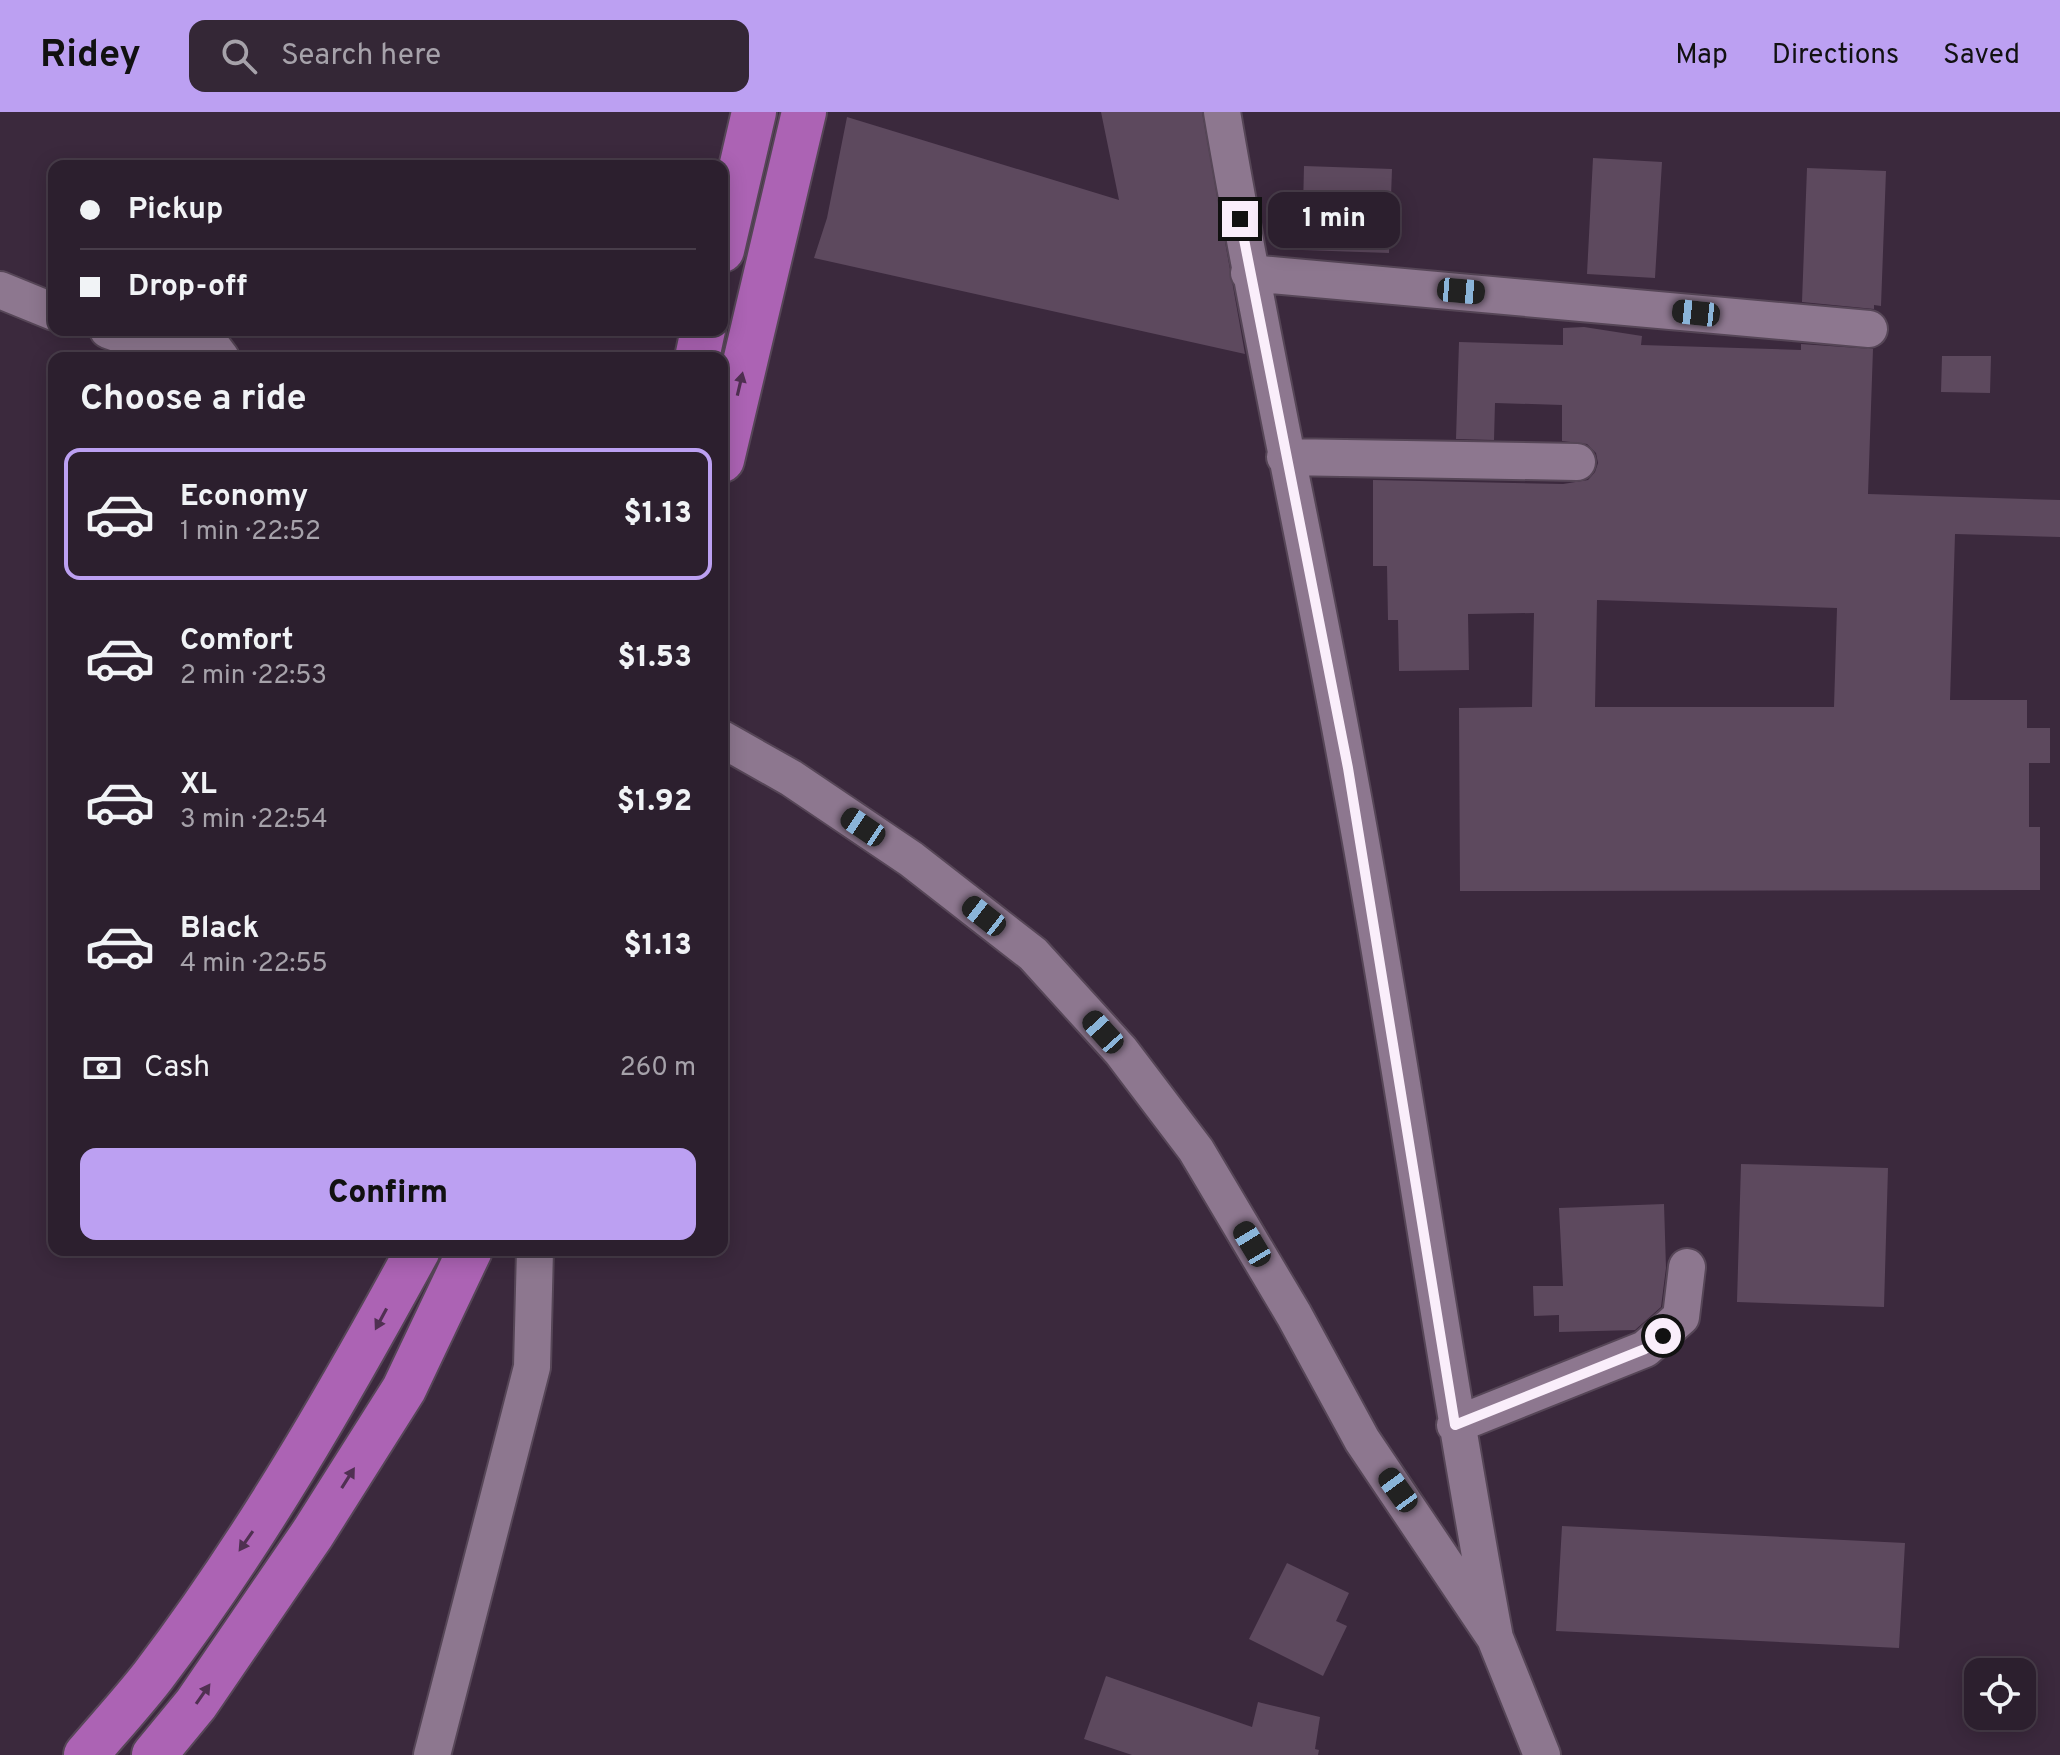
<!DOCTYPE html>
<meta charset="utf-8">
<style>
body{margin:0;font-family:Overpass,sans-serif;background:#342736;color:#f1f3f6;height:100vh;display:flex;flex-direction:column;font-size:30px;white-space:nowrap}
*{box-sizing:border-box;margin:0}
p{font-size:26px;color:#a6a2aa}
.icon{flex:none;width:44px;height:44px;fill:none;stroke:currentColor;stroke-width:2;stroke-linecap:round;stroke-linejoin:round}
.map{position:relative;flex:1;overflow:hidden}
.drawer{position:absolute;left:48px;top:240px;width:680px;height:904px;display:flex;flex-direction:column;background:#2c1f2e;border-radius:16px;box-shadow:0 4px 20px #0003,0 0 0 2px #483d4a}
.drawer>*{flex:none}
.top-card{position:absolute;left:48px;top:48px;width:680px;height:176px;border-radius:16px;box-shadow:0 4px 20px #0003,0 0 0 2px #483d4a;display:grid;align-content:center;height:176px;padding:0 32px;background:#2c1f2e}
.controls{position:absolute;left:1964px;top:1546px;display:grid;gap:16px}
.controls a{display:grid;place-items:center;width:72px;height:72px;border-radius:16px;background:#2c1f2e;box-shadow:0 4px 20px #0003,0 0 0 2px #483d4a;font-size:40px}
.end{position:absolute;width:36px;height:36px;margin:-18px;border:10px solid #faeefb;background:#111;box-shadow:0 0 0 4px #111}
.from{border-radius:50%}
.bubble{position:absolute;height:56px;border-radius:16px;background:#2c1f2e;box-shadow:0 4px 20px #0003,0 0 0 2px #483d4a;font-size:26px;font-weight:800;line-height:56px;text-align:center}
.car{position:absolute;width:24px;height:48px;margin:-24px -12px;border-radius:10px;box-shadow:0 0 6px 2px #0007;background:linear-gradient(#222 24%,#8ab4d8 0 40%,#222 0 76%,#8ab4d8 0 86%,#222 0)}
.top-card b{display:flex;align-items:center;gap:28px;height:76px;font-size:30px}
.top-card b+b{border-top:2px solid #483d4a}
.top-card i{width:20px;height:20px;background:#f1f3f6}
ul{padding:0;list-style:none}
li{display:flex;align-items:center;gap:24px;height:132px;margin:0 16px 12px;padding:0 16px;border:4px solid transparent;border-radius:16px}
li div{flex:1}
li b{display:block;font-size:30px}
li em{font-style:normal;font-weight:800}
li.on{border-color:#bca0f2}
li>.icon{width:72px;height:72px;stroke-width:1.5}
h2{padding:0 32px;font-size:36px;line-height:96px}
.pay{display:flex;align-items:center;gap:20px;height:88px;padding:0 32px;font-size:30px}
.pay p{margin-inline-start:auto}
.button{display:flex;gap:16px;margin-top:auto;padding:16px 32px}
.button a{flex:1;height:92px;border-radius:16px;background:#bca0f2;color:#111;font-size:32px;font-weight:800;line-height:92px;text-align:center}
header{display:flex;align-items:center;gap:48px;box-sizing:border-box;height:112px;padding:0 40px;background:#bca0f2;color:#111}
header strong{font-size:38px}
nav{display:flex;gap:44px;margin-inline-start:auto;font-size:28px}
.search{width:560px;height:72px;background:#342736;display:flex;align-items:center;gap:20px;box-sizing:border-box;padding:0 28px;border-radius:16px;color:#a6a2aa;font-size:30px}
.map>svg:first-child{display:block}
.building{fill:#5d495e;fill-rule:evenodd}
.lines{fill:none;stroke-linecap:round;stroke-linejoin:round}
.street-casing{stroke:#564657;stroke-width:40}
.highway-casing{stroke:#564657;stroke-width:48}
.street{stroke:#8d778f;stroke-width:36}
.highway{stroke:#ac63b4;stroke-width:44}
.oneway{fill:#503052}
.route{stroke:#faeefb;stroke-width:10}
</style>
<header>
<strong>Ridey</strong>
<div class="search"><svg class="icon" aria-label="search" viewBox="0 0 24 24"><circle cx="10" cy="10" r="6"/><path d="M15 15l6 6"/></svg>Search here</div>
<nav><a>Map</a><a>Directions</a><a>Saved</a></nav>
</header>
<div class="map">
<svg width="2060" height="1643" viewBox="0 0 2060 1643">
<rect width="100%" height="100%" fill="#3b293d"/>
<path class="building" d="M1101,0H1202L1245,242L814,146L827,106L847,5L1119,88Z
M1593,46L1662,50L1655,166L1587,162Z
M1304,54L1392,57L1389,141L1302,138Z
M1807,56L1886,59L1881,194L1874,193V197L1802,190Z
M1584,215L1642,224L1641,233L1801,238V232L1873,237L1868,382L2060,388V425L1955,422L1950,588H2027V616H2050V651H2029V715H2040V778L1460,779L1459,596L1532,595L1534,501L1468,502L1469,558L1399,559L1398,508H1388L1387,454H1373V368L1563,372L1588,368L1595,360L1598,351L1596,341L1587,332L1562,329V293L1495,291L1494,328L1456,327L1459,230L1563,233V216ZM1597,488L1837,496L1834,595H1595Z
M1942,244H1991L1990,281L1941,280Z
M1741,1052L1888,1056L1884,1195L1737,1190Z
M1664,1092L1666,1156L1661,1195L1635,1218L1559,1220V1203L1534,1204L1533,1174H1563L1559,1096Z
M1562,1414L1905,1431L1899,1536L1556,1519Z
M1287,1451L1349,1481L1336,1509L1347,1514L1323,1564L1249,1527Z
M1106,1564L1252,1615L1258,1590L1320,1605L1315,1637L1319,1638L1318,1643H1132L1084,1627Z"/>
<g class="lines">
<defs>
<path id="street" d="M1222,0C1259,220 1308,438 1348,658C1402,947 1441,1238 1495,1526
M1249,161L1869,217
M0,178L54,200
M108,218L186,246
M200,218L221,246
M1285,345L1577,350
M722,627L791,666L911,747L1033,842L1121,939L1196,1038L1294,1203L1362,1328L1495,1526L1542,1643
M1455,1313L1645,1237L1681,1205L1687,1155
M432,1643L532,1255L535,1138"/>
<path id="highway" d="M722,138L754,0
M697,246L703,218
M722,348L804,0
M86,1643C108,1617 132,1591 153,1564C254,1431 338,1285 418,1138
M154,1643L196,1592L313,1421L404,1277L470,1138"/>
</defs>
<use href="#street" class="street-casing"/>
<use href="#highway" class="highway-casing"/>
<use href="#street" class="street"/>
<use href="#highway" class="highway"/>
</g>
<defs><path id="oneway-solid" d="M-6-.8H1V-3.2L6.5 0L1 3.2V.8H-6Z" transform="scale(2)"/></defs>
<g class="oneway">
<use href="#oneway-solid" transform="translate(740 272) rotate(-77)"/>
<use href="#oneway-solid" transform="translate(381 1207) rotate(118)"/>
<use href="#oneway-solid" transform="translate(348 1366) rotate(-58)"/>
<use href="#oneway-solid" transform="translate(246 1429) rotate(125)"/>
<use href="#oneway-solid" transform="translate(203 1582) rotate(-55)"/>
</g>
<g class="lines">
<path class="route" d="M1240,107L1348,656L1455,1313L1645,1237L1663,1224"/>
</g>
</svg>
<div class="controls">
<a><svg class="icon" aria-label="locate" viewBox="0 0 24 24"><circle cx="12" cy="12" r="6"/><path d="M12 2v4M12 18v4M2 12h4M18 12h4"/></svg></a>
</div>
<i class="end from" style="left:1663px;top:1224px"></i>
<i class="end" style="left:1240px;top:107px"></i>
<div class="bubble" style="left:1268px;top:80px;width:132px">1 min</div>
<i class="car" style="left:1461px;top:179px;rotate:95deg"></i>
<i class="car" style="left:1696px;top:201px;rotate:276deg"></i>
<i class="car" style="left:863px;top:715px;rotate:304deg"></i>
<i class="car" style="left:984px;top:804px;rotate:308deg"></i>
<i class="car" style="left:1103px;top:920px;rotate:318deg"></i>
<i class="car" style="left:1252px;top:1132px;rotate:329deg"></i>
<i class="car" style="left:1398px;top:1378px;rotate:324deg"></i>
<div class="top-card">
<b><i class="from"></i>Pickup</b>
<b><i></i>Drop-off</b>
</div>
<section class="drawer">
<h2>Choose a ride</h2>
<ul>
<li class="on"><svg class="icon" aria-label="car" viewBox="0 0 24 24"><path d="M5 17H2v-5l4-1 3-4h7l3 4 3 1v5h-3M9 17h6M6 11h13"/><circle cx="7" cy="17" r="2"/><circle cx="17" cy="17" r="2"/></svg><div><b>Economy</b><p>1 min · 22:52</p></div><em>$1.13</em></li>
<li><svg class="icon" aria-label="car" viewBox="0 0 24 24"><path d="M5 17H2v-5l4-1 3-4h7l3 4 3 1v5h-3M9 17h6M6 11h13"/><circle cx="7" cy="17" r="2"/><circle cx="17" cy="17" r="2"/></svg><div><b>Comfort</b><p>2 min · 22:53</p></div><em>$1.53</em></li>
<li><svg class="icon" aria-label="car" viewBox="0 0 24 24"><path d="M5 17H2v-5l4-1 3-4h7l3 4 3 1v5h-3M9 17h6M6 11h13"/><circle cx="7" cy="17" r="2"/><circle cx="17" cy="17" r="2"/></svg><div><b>XL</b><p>3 min · 22:54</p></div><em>$1.92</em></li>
<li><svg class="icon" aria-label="car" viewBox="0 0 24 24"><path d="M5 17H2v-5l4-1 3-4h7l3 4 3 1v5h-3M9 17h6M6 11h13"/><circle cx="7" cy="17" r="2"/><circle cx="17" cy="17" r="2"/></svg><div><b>Black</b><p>4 min · 22:55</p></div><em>$1.13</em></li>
</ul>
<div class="pay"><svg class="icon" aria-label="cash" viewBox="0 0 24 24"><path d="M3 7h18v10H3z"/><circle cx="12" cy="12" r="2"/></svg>Cash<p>260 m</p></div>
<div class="button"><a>Confirm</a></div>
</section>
</div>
